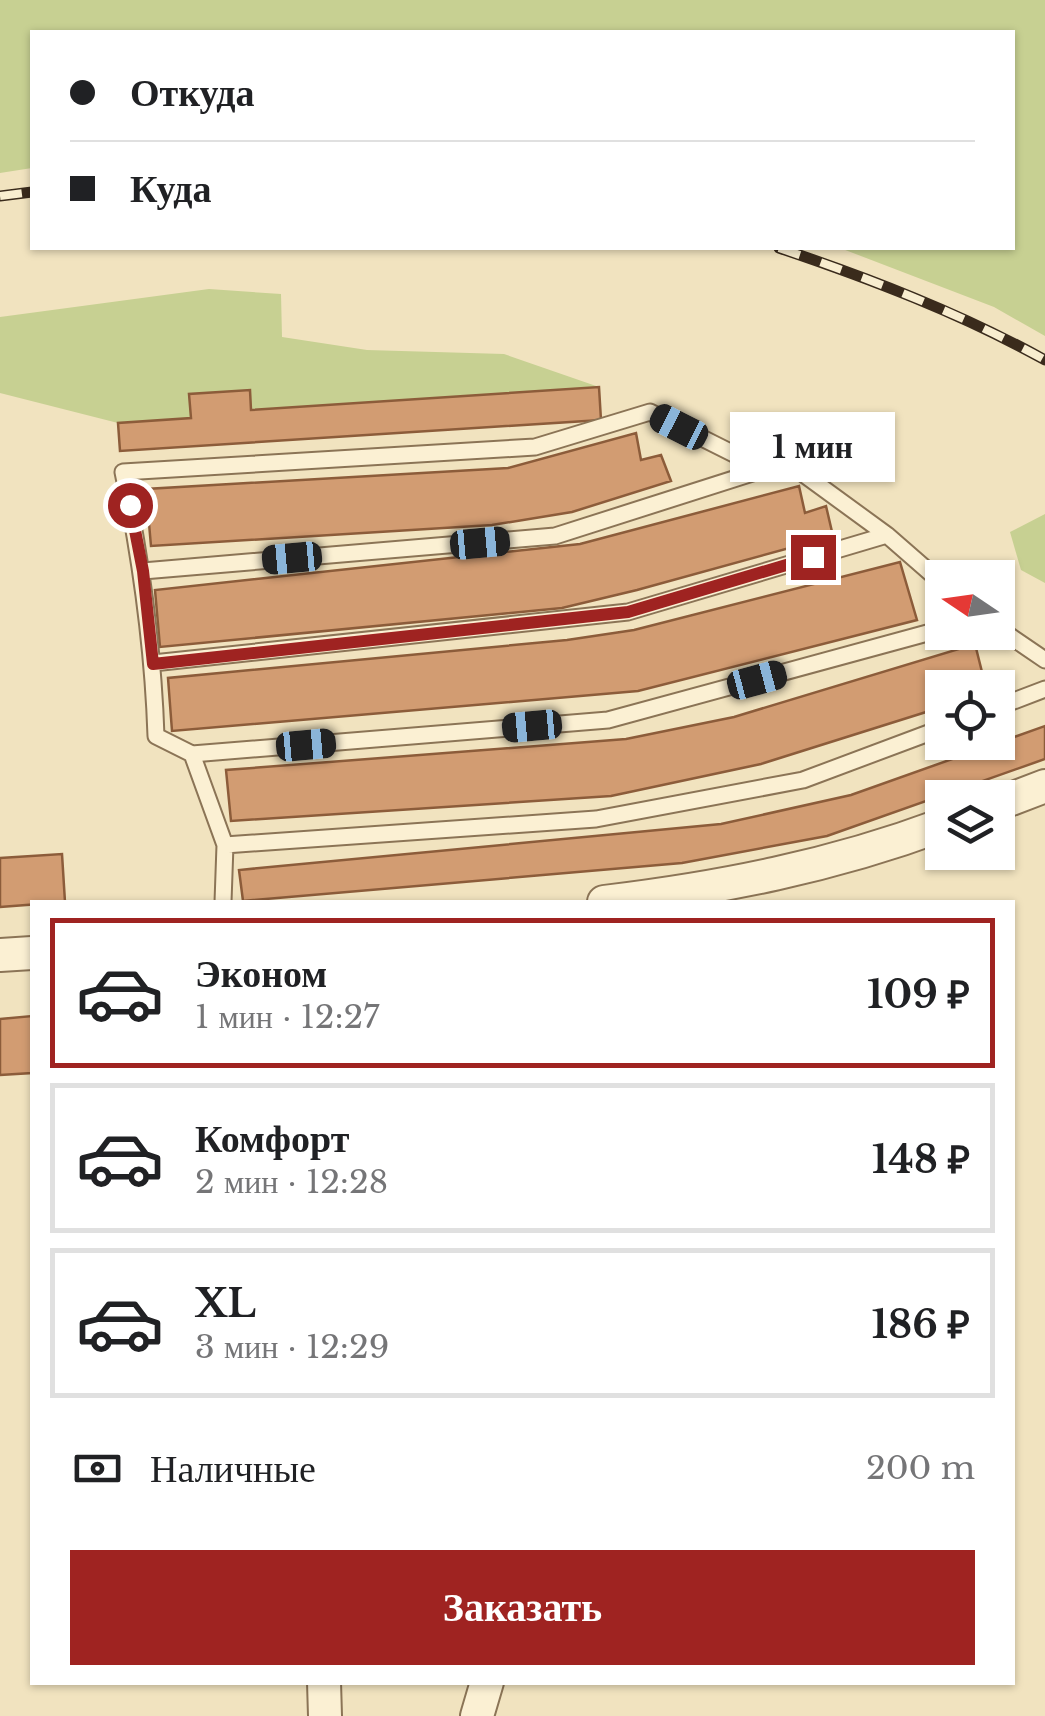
<!DOCTYPE html>
<html lang="ru">
<meta charset="utf-8">
<style>
body{margin:0;font-family:"Libre Baskerville",serif;background:#f2f2f2;color:#202124;height:100vh;display:flex;flex-direction:column;font-size:38px;white-space:nowrap}
*{box-sizing:border-box;margin:0}
p{font-size:32px;color:#757577}
.icon{flex:none;width:55px;height:55px;fill:none;stroke:currentColor;stroke-width:2;stroke-linecap:round;stroke-linejoin:round}
.map{position:relative;flex:1;overflow:hidden}
.drawer{position:absolute;left:30px;top:900px;width:985px;height:785px;display:flex;flex-direction:column;background:#fff;border-radius:0px;box-shadow:0 2px 8px #0004}
.drawer>*{flex:none}
.guide{position:absolute;left:30px;top:30px;width:985px;height:220px;border-radius:0px;box-shadow:0 2px 8px #0004;display:grid;align-content:center;height:220px;padding:0 40px;background:#fff}
.needle{width:65px;rotate:283deg}
.buttons{position:absolute;left:925px;top:560px;display:grid;gap:20px}
.buttons a{display:grid;place-items:center;width:90px;height:90px;border-radius:0px;background:#fff;box-shadow:0 2px 8px #0004;font-size:50px}
.end{position:absolute;width:45px;height:45px;margin:-22px;border:12px solid #9f2321;background:#fff;box-shadow:0 0 0 5px #fff}
.from{border-radius:50%}
.bubble{position:absolute;height:70px;border-radius:0px;background:#fff;box-shadow:0 2px 8px #0004;font-size:32px;font-weight:700;line-height:70px;text-align:center}
.car{position:absolute;width:30px;height:60px;margin:-30px -15px;border-radius:12px;box-shadow:0 0 8px 2px #0007;background:linear-gradient(#222 24%,#8ab4d8 0 40%,#222 0 76%,#8ab4d8 0 86%,#222 0)}
.guide b{display:flex;align-items:center;gap:35px;height:95px;font-size:38px}
.guide b+b{border-top:2px solid #e0e0e0}
.guide i{width:25px;height:25px;background:#202124}
ul{padding:18px 0 0;list-style:none}
li{display:flex;align-items:center;gap:30px;height:150px;margin:0 20px 15px;padding:0 20px;border:5px solid #e0e0e0;border-radius:0px}
li div{flex:1}
li b{display:block;font-size:38px}
li em{font-style:normal;font-weight:700}
li.on{border-color:#9f2321}
li>.icon{width:90px;height:90px;stroke-width:1.5}
.pay{display:flex;align-items:center;gap:25px;height:110px;padding:0 40px;font-size:38px}
.pay p{margin-inline-start:auto}
.cta{display:flex;gap:20px;margin-top:auto;padding:20px 40px}
.cta a{flex:1;height:115px;border-radius:0px;background:#9f2321;color:#fff;font-size:40px;font-weight:700;line-height:115px;text-align:center}
.map>svg:first-child{display:block}
.green{fill:#c7d092}
.building{fill:#d29c72;stroke:#8c5c3a;stroke-width:2.5}
.lines{fill:none;stroke-linecap:round;stroke-linejoin:round}
.lane-casing{stroke:#8b7456;stroke-width:19}
.street-casing{stroke:#8b7456;stroke-width:36}
.lane{stroke:#fbf0d3;stroke-width:15}
.street{stroke:#fbf0d3;stroke-width:32}
.rail-casing{stroke:#3a2b1c;stroke-width:11}
.rail{stroke:#f8edcf;stroke-width:8;stroke-dasharray:22;stroke-linecap:butt}
.route{stroke:#9f2321;stroke-width:12}
</style>
<div class="map">
<svg width="1045" height="1716" viewBox="0 0 1045 1716">
<rect width="100%" height="100%" fill="#f1e3bf"/>
<path class="green" d="M0,0H1045V336L994,307L840,248H1012V32H32V168L0,173Z
M209,289L281,294L282,337L367,350L504,354L599,387L251,410L250,391L190,394L191,418L118,423L0,393V317Z
M1045,514V583L1021,570L1010,532Z"/>
<path class="building" d="M599,387L601,420L120,451L118,423L191,418L189,394L250,390L251,410Z
M636,433L641,460L661,455L671,481L572,512L492,525L151,546L146,489L508,468Z
M799,486L805,513L826,506L833,536L637,590L562,608L160,647L155,590L580,544Z
M900,562L917,620L638,691L172,731L168,678L567,640L634,630Z
M975,644L986,688H942V707L761,764L611,796L231,821L226,770L626,739L734,717Z
M1045,726V759L827,836L682,863L243,901L239,870L721,824L851,795Z
M62,854L65,902L0,907V858Z
M32,1016V1073L0,1075V1019Z"/>
<g class="lines">
<defs>
<path id="lane" d="M143,571L555,536L787,462L887,535
M998,628L1045,660
M153,663L628,612L887,535L942,583
M998,707L1045,689
M192,754L608,720L942,629
M225,845L596,819L803,780L942,728
M223,902L225,845L192,754L156,736C153,646 141,560 123,472L535,447L650,412L768,471"/>
<path id="street" d="M998,804L1045,786
M604,902C721,888 832,866 942,825
M0,955L32,953
M324,1682L325,1716
M477,1716L487,1682"/>
</defs>
<use href="#lane" class="lane-casing"/>
<use href="#street" class="street-casing"/>
<use href="#lane" class="lane"/>
<use href="#street" class="street"/>
<defs>
<path id="rail" d="M0,196L32,192
M779,248C871,279 960,313 1045,360"/>
</defs>
<use href="#rail" class="rail-casing"/>
<use href="#rail" class="rail"/>
</g>
<g class="lines">
<path class="route" d="M130,505L143,571L153,664L628,612L813,557"/>
</g>
</svg>
<div class="buttons">
<a><svg class="needle" viewBox="-14 -14 28 28"><path d="M0-13l5 13h-10z" fill="#e53935"/><path d="M0 13l5-13h-10z" fill="#757577"/></svg></a>
<a><svg class="icon" aria-label="locate" viewBox="0 0 24 24"><circle cx="12" cy="12" r="6"/><path d="M12 2v4M12 18v4M2 12h4M18 12h4"/></svg></a>
<a><svg class="icon" aria-label="layers" viewBox="0 0 24 24"><path d="M12 4l9 5-9 5-9-5zM3 14l9 5 9-5"/></svg></a>
</div>
<i class="end from" style="left:130px;top:505px"></i>
<i class="end" style="left:813px;top:557px"></i>
<div class="bubble" style="left:730px;top:412px;width:165px">1 мин</div>
<i class="car" style="left:679px;top:427px;rotate:297deg"></i>
<i class="car" style="left:480px;top:543px;rotate:85deg"></i>
<i class="car" style="left:292px;top:558px;rotate:265deg"></i>
<i class="car" style="left:757px;top:680px;rotate:75deg"></i>
<i class="car" style="left:532px;top:726px;rotate:265deg"></i>
<i class="car" style="left:306px;top:745px;rotate:85deg"></i>
<div class="guide">
<b><i class="from"></i>Откуда</b>
<b><i></i>Куда</b>
</div>
<section class="drawer">
<ul>
<li class="on"><svg class="icon" aria-label="car" viewBox="0 0 24 24"><path d="M5 17H2v-5l4-1 3-4h7l3 4 3 1v5h-3M9 17h6M6 11h13"/><circle cx="7" cy="17" r="2"/><circle cx="17" cy="17" r="2"/></svg><div><b>Эконом</b><p>1 мин · 12:27</p></div><em>109 ₽</em></li>
<li><svg class="icon" aria-label="car" viewBox="0 0 24 24"><path d="M5 17H2v-5l4-1 3-4h7l3 4 3 1v5h-3M9 17h6M6 11h13"/><circle cx="7" cy="17" r="2"/><circle cx="17" cy="17" r="2"/></svg><div><b>Комфорт</b><p>2 мин · 12:28</p></div><em>148 ₽</em></li>
<li><svg class="icon" aria-label="car" viewBox="0 0 24 24"><path d="M5 17H2v-5l4-1 3-4h7l3 4 3 1v5h-3M9 17h6M6 11h13"/><circle cx="7" cy="17" r="2"/><circle cx="17" cy="17" r="2"/></svg><div><b>XL</b><p>3 мин · 12:29</p></div><em>186 ₽</em></li>
</ul>
<div class="pay"><svg class="icon" aria-label="cash" viewBox="0 0 24 24"><path d="M3 7h18v10H3z"/><circle cx="12" cy="12" r="2"/></svg>Наличные<p>200 m</p></div>
<div class="cta"><a>Заказать</a></div>
</section>
</div>
